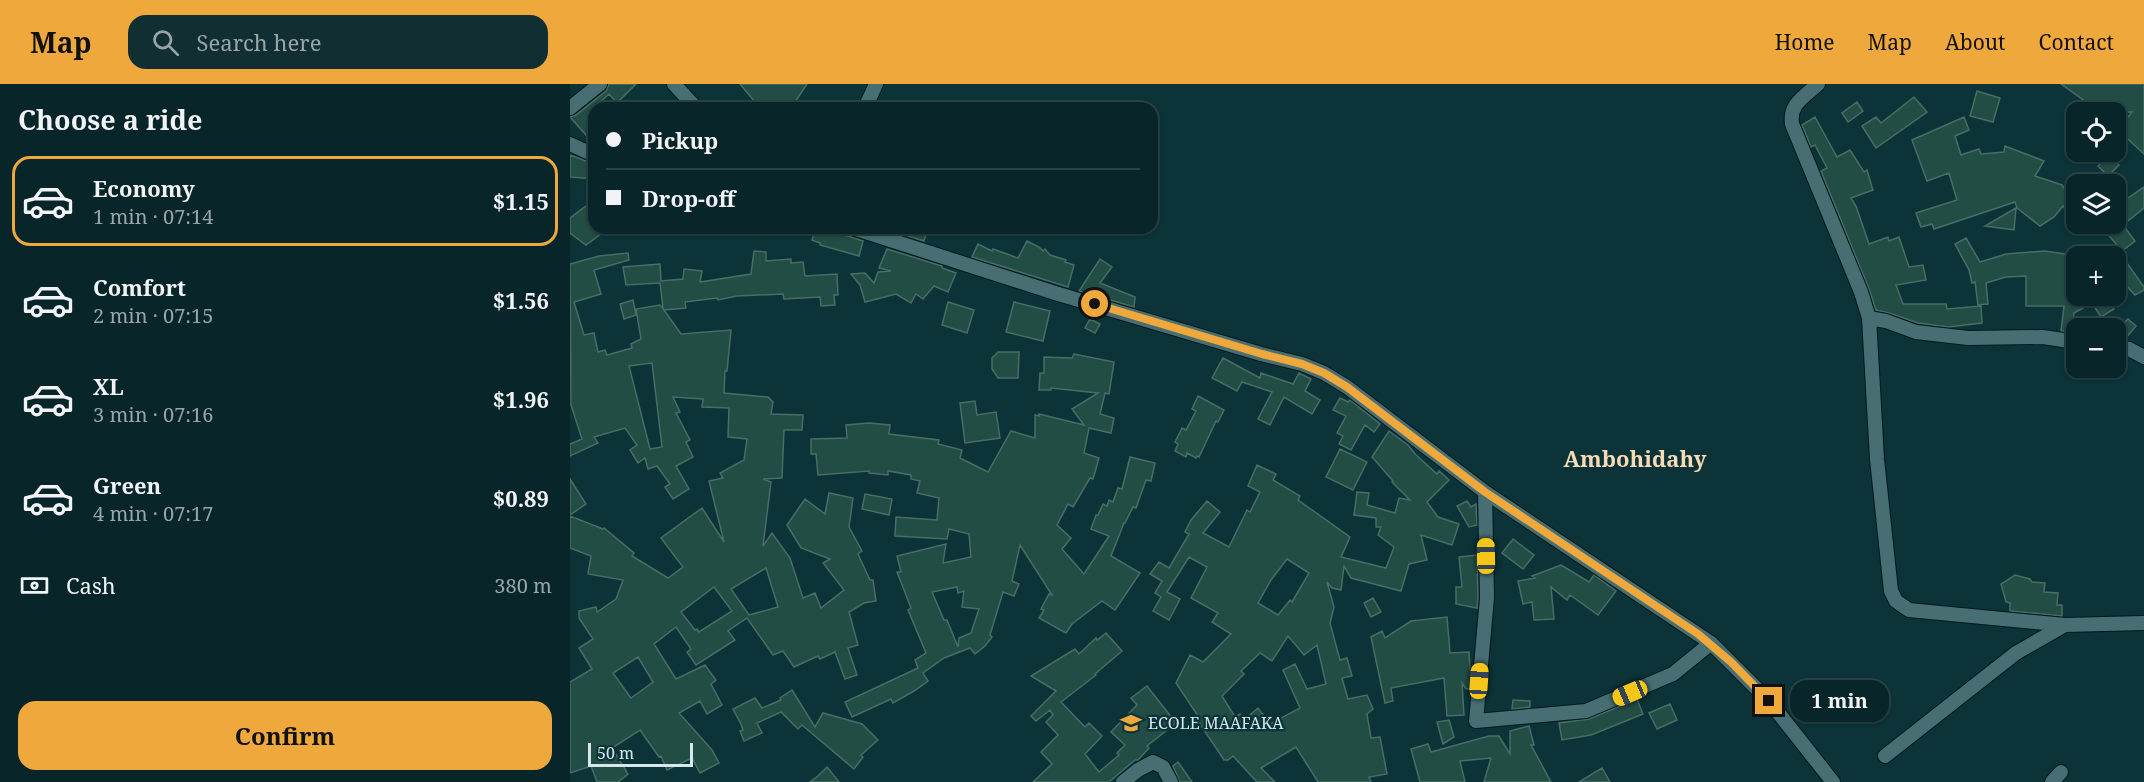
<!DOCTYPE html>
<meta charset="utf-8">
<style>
body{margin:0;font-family:"Noto Serif",serif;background:#112e32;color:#f1f3f6;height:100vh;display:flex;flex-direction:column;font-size:22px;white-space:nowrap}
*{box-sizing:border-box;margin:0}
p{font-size:20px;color:#98a5a8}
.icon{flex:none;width:33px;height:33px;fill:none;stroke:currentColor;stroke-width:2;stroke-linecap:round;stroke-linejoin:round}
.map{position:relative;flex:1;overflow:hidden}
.details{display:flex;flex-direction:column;background:#08262a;width:570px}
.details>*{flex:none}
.guide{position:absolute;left:18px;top:18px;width:570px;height:132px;border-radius:18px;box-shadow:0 2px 4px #0004,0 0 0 2px #294347;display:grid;align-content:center;height:132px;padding:0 18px;background:#08262a}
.tools{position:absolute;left:1496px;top:18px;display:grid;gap:12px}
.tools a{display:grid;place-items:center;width:60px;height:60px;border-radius:12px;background:#08262a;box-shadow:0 2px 4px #0004,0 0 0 2px #294347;font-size:30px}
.scale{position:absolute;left:18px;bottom:15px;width:105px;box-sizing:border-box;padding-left:6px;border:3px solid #d5e9ec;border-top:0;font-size:16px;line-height:21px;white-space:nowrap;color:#d5e9ec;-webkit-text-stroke:4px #0b3338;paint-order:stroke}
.end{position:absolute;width:27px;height:27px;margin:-14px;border:8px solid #eea83c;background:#111;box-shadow:0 0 0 3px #111}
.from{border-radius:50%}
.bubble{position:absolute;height:42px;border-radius:18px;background:#08262a;box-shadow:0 2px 4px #0004,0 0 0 2px #294347;font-size:20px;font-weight:700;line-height:42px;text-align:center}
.car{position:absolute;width:18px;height:36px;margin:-18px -9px;border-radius:8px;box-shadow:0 0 4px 2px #0007;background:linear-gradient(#f5c518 24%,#345 0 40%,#f5c518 0 76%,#345 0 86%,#f5c518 0)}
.guide b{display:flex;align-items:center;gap:21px;height:57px;font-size:22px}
.guide b+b{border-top:2px solid #294347}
.guide i{width:15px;height:15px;background:#f1f3f6}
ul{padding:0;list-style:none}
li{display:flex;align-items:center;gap:18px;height:90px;margin:0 12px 9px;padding:0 6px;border:3px solid transparent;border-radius:18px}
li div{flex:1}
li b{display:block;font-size:22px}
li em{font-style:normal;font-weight:700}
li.active{border-color:#eea83c}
li>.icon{width:54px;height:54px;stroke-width:1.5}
h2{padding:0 18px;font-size:27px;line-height:72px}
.pay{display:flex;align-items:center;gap:15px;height:66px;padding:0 18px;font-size:22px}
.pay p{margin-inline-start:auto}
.primary-button{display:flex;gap:12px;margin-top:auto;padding:12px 18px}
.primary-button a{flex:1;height:69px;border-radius:18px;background:#eea83c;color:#111;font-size:24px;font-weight:700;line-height:69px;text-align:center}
header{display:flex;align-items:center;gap:36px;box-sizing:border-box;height:84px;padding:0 30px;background:#eea83c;color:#111}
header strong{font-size:28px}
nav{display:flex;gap:33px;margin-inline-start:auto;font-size:21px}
.search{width:420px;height:54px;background:#112e32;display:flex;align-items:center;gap:15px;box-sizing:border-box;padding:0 21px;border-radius:18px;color:#98a5a8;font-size:22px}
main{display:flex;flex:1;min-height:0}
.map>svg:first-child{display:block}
.building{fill:#224d45;stroke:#486d66;stroke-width:1.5;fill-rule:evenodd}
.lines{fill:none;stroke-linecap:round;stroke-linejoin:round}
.minor-casing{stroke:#001a1d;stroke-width:16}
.minor{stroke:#476e73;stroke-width:14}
.route{stroke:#eea83c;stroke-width:8}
.labels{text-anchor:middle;stroke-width:4.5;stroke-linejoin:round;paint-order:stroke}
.poi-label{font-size:16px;fill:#d5e9ec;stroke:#0b3338;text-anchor:start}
.district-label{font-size:22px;font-weight:bold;fill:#f8dab4;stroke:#0b3338}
</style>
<header>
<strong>Map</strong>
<div class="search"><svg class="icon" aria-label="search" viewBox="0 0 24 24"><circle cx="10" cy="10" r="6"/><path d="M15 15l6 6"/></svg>Search here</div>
<nav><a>Home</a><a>Map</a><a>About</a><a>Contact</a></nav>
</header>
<main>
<section class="details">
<h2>Choose a ride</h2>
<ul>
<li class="active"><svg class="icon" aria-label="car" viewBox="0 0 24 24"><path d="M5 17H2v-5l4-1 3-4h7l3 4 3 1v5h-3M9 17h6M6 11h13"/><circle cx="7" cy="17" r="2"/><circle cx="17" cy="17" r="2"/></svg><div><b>Economy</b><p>1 min · 07:14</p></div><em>$1.15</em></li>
<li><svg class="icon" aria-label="car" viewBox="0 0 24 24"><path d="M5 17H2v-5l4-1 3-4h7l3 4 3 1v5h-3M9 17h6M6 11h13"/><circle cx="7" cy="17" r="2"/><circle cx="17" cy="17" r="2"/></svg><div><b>Comfort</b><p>2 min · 07:15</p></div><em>$1.56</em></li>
<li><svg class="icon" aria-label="car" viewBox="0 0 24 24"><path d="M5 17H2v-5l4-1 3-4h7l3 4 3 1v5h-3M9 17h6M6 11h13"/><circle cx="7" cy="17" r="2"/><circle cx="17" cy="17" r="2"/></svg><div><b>XL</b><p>3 min · 07:16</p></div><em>$1.96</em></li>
<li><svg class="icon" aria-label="car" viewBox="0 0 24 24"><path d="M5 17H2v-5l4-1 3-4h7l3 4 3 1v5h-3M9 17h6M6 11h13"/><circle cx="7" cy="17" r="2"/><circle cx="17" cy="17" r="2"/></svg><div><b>Green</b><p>4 min · 07:17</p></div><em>$0.89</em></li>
</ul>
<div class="pay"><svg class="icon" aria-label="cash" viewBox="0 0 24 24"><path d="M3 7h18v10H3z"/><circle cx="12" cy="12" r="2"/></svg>Cash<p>380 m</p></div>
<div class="primary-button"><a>Confirm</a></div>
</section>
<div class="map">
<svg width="1574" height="698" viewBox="0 0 1574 698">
<rect width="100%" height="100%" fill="#0b3338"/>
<path class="building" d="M39,0H66L47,19L39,10L24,24V60L0,33L6,31L36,7Z
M170,0H237L221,24H190Z
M1491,0H1574V70L1548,46L1562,28H1502L1516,18Z
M1407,7L1430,14L1423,38L1400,32Z
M1344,13L1357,28L1306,64L1292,42L1306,33L1311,39Z
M1287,18L1293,27L1278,38L1272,29Z
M1245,33L1267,73L1280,66L1294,88L1297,86L1303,106L1281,114L1286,122L1299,160L1318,153L1319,157L1329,153L1339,183L1353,181L1356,196L1326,201L1333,220H1376L1377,225L1411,222L1412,239L1378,243L1348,239L1319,229L1306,226L1299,205L1251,87L1257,84L1245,61L1241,63L1232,41Z
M1394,33L1399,46L1385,52L1391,71L1409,65L1411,70L1434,68L1435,62L1474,77L1465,92L1492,101L1504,120L1496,126L1493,122L1484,133L1470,142L1447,124L1445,118L1364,145L1362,140L1351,143L1346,129L1387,116L1379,89L1357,97L1342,56Z
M0,71L24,80V95L0,93Z
M1539,71L1549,81L1538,92L1528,82Z
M1574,103V124L1553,141L1565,157L1552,167L1529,140H1545V119L1553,113L1555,116Z
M24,116V144H39L16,161L0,149V134Z
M1446,124L1444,146L1415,142Z
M245,144H253L293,157L289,172L250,161V159L242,156Z
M334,144H358L354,157L332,150Z
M1396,154L1410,178L1436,170L1475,167L1502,171V200L1506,197V212H1536L1544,225L1531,233L1522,219L1504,229L1502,248L1491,247L1494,222H1456V192L1436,193L1416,199L1418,220L1408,221L1405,198L1402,199L1399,186L1385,160Z
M457,157L469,163L473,167L475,165L480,171L496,176L495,178L504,181L498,203L402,173L408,160L422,167L423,165L448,174Z
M1545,162L1574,203V206L1565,211L1551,196L1545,201Z
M317,165L372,182V184L386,189L378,208L364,202L353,215L346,210L341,219L326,210L295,218L290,201L281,190L295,189L304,199L308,188L321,187L309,184Z
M184,167L196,168V177L221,175V179L233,178L235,192L267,190L268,211H264L265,221L251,222L250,213L214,215L213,210L167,212L148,216L147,214L115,218L116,224L94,226L111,250L161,246L157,287H155L154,309L198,313L203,318L201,330L233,331L232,346H214L212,394L193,395L201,398L193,462L202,449L220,474L233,514L245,509L251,524L274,506L253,479L260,475L231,464L217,441L235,415L255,430L259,409L283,414L279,443L292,467L288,470L300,496H303L306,517L294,519L279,528L288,561L278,564L287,591L275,595L265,568L250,575L248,572L224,583L213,567L203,571L177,534L158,547L165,556L126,581L117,568L121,565L106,543L84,560L106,595L135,581L146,596L141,600L152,621L137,630L130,617L109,629L142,666L149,679L130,689L122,674L97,686L91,672L89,673L70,646L42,664L58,690L48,698H27L21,682L0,689V598L22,585L9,564L23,555L9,534V527L26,523L27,528L46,515L53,496L18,490L21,472L0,464V432L33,445L34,444L64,469L62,472L98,494L113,483L91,454L132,424L154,458L139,397L153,394L150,389L174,376L177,355L158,353L159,324L132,323L133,315L103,313L110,328L106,329L120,356L116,358L123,373L106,382L119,405L103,415L95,403L100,400L87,382L78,385L75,374L68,379L60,366L67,361L55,344L24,353L28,359L0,372V360L12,355L1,321L0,180L29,172L58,169L59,176L24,186L31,210L4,218L14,251L24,249L28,268L35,266L37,271L62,264L61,260L71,255L66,225L90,221L93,224L90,199L56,201L53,183L90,180L91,197L113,195L114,185L132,187L130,198L181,190ZM82,279L92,363L80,365L59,282ZM196,484L208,523L179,531L161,505ZM144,503L162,527L129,548L127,545L125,546L111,528ZM68,573L83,598L61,614L43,589Z
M530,175L542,183L530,199L565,213L564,223L509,207Z
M63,216L66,231L54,235L50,220Z
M378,218L404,226L397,249L372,241Z
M444,218L480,227L473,257L436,248Z
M520,235L530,240L525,249L515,244Z
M1558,235L1566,242L1555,255L1546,247Z
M428,268H449L448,294H428L422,285V274Z
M504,270L544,278L539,310L535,309L530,330L544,334L541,349L519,344L514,369L529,374L523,395L520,394L503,423L498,420L487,441L501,454L492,465L514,490L539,452L521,445L526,431H528L533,420L537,422L539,416L543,418L548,404L552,405L560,373L585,379L581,397L576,396L566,424L563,423L555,439H554L541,472L570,489L545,526L532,517L502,540L496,549L469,534L474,526L471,525L479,510L482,511L450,461L442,497L449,500L444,512L433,508L420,551L422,553L415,562L405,570L400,564L374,574L353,589L358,597L344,607L323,619L321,615L282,633L275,618L348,584L345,576L356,569L338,526L341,524L327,488H331L327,472L376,460L373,479L401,473L399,450L379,445L377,455L325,452L326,433L367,436L369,414L347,409L350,397L341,395V391L318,387V391L299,389V387L248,391L246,370H241V355L277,354L276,341L299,339L320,341L319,350L369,356L368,360L392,366L390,374L418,388L441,347L465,354V331L469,332V330L514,341L502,325L528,309L481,304V306H469L470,289H474V273L502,274ZM387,503L388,509L394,507L392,523L409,525L401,549L389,554L388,563L377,536H374L362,508Z
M653,274L690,294L691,289L723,300L729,289L741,295L735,307L750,316L742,330L714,313L700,341L688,335L702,308L672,298L667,307L642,294Z
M628,312L654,326L648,338L646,337L629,373L627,372L626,374L617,369L616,373L605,367L608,360L605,358L612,344L616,346L626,327L622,325Z
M770,314L778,318L780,316L810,340L804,348L795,341L781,366L769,360L773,352L767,349L776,332L763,326Z
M405,317L407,331L426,328L430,354L395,359L390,319Z
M819,347L838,361L845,370L867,390L869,387L879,396L857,418L868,433L889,440L882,461L851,451L857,476L839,480L831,507L781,494L774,482L771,506L762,504L757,498L764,523L760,539L770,576L777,574L782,592L772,594L778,615L797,611L803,625L797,630L801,654L810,653L817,690L799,693L801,698H748L726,663L691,684L705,698H687L663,672L658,676H654L628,637L630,635L606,599L620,571L633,578L661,550L642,538L648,529L621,514L637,483L619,473L597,508L610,515L599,536L583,527L591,513L585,509L592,497L580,490L589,478L599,484L619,450L615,448L621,436L637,417L650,428L633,449L659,463L677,426L680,428L690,408L678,402L687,381L706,390L703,396L730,412L728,416L780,453L771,473L816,484L824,463L808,451L811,443H806V434L784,431L787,408L799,409L797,421L825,429L829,414L840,416L822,398L823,397L802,373ZM717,475L739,489L722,518L720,516L708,531L688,519L701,496ZM718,552L734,571L747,561L756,600L737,605L725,580L713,586L730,624L700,640L688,624L676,634L674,632L672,633L670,630L665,633L652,612L674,590L671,587L690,569L702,577Z
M770,365L797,378L783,406L756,393Z
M0,395L16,420L0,431Z
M295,410L322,415L319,431L292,425Z
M897,417L901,423L906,420L907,441L899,443L887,422Z
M943,455L964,471L953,485L932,469Z
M907,471L908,514L907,524L886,520V503H892L889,473Z
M991,481L1019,498L1024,491L1046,507L1028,531L1000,511L997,516L981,503L984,535L964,536L962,518L953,520L948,497L965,494L962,492Z
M1445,491L1460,495L1462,498L1475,499L1474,508L1488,509L1487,521H1492V532L1440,527V519L1436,518L1431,500Z
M803,514L811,528L801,533L794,519Z
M877,533L880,569L899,568L900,585H902L900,605H896L892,599L894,631L877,632L874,594L821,604L823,617L815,619L801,553L812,547L815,554L841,537Z
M536,549L552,567L525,590L526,591L491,618L515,643L519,639L532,652L515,670L529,688L549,671L547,669L555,661L541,648L567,621L561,614L577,602L606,639L577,662L579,664L568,676H565L539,698H463L482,680L471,668L488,651L476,638L483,631L480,626L466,637L461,632L486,607L461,592L505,565L509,570L526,554L527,556Z
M222,606L245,643L253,629L292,640L308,656L291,671L293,673L284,685L232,641L228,645L211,628L187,639L192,649L174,657L170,647L173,646L171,640L163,625L185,614L192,624L211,616L210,614Z
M1067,615L1073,630L1021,651L992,656L989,639L1019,635Z
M943,616L960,617V623L942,625Z
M1100,620L1107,636L1087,645L1079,629Z
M879,636L884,653L873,660L867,638Z
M959,642L964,661H961L981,698H914L921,674L890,677L895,698H850L841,665L858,660L861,668L919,652H929L940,670V647Z
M608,678L622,698H610L603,682Z
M257,683L269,698H240L248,692Z
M1032,684L1040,698H1009Z"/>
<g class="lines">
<defs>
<path id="minor" d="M104,0L126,24
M1248,0C1234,13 1219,20 1222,40L1291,208L1299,234L1307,375L1321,507L1326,517L1339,526L1495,541L1574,539
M0,24L30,0
M295,24L306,0
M0,60L24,71
M283,144L485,209L691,270L732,280L754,289L777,303L915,408L1141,559L1199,617L1263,698
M1299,234L1316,237L1346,248L1398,254L1473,253L1506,258
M1545,263L1559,265L1574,273
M915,408L917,514L906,637L1016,627L1103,590L1141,559
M1315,672L1446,569L1495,541
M553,698L568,686L583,678L593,683L601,698
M1482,698L1491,688"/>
</defs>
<use href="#minor" class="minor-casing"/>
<use href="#minor" class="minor"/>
</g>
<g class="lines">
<path class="route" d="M525,220L692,270L732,280L754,289L777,303L915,408L1128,550L1161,578L1199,617"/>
</g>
<defs>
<symbol id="school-bare" viewBox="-9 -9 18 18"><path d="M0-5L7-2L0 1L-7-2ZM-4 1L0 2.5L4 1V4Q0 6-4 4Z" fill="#eea83c" stroke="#0b3338" stroke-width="2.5" paint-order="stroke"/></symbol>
</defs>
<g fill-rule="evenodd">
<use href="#school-bare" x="546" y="624" width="30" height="30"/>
</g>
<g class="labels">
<g class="poi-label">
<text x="578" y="645">ECOLE MAAFAKA</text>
</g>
<g class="district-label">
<text x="1065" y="383">Ambohidahy</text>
</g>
</g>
</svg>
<div class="tools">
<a><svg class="icon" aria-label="locate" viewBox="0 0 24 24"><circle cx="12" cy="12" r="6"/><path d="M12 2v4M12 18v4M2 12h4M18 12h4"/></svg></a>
<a><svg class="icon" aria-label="layers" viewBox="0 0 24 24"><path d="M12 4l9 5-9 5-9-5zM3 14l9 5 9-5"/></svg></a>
<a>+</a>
<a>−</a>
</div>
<div class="scale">50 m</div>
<i class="end from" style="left:525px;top:220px"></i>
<i class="end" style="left:1199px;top:617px"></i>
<div class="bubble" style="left:1220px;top:596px;width:99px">1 min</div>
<i class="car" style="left:916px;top:472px;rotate:359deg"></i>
<i class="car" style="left:909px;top:597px;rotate:4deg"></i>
<i class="car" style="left:1060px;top:609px;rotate:247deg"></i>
<div class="guide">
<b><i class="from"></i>Pickup</b>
<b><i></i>Drop-off</b>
</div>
</div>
</main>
